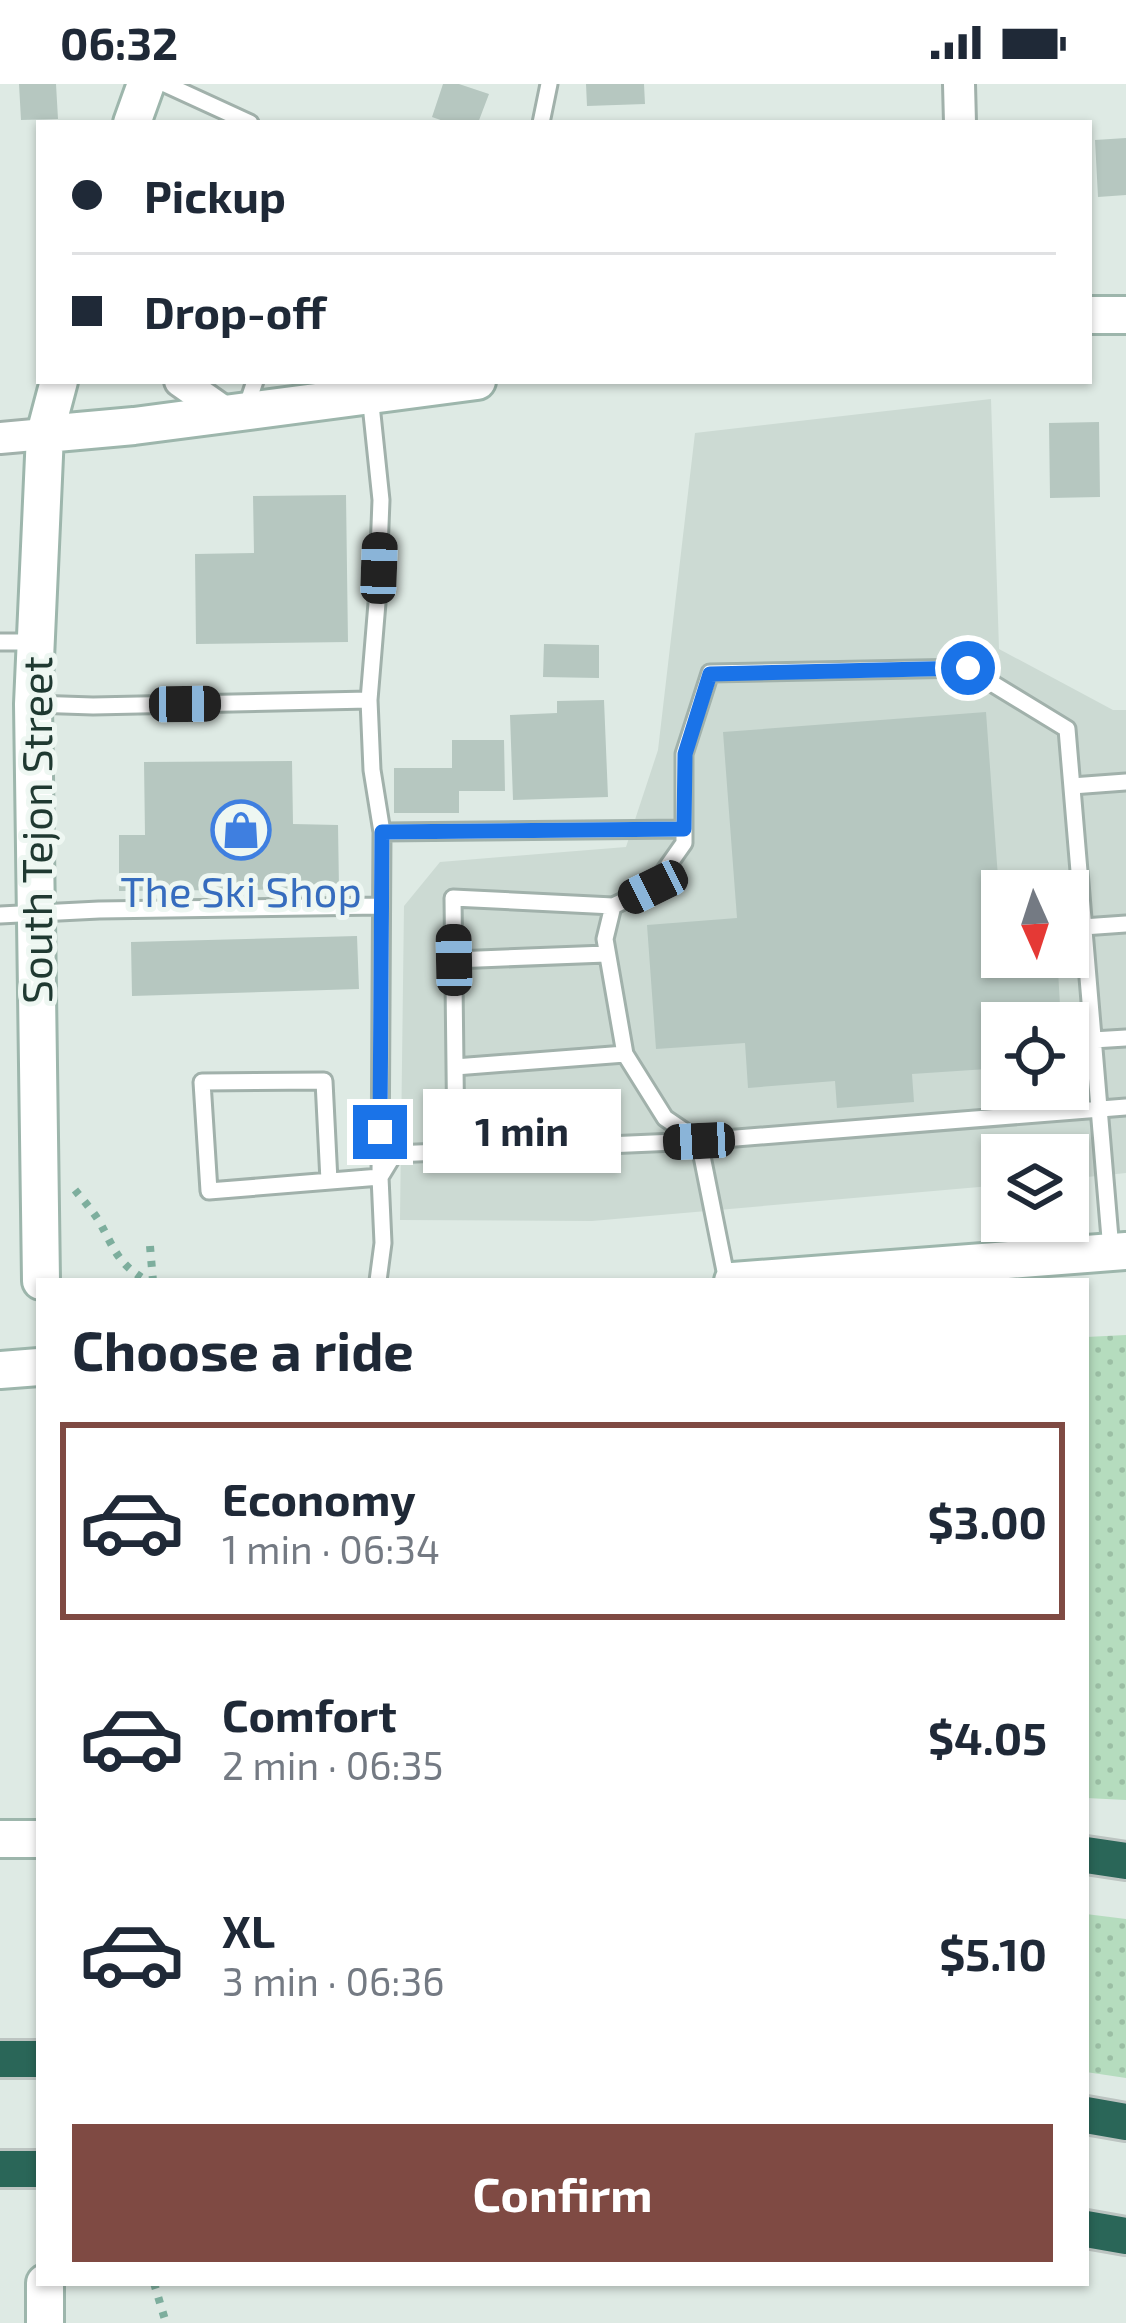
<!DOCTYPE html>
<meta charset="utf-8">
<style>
body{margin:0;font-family:"Exo 2",sans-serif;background:#f2f2f3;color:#1f2937;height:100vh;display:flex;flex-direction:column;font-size:45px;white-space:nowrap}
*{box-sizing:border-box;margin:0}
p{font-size:39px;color:#747a83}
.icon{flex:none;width:66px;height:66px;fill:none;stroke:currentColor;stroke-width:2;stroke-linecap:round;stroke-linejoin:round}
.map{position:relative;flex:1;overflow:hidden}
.details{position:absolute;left:36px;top:1194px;width:1053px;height:1008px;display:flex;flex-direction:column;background:#fff;border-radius:0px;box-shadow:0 3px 9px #0004}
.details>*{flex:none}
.hud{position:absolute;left:36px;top:36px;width:1056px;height:264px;border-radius:0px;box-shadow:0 3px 9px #0004;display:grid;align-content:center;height:264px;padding:0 36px;background:#fff}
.needle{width:78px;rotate:177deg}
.tools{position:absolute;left:981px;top:786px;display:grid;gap:24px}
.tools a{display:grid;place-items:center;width:108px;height:108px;border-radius:0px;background:#fff;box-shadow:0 3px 9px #0004;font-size:60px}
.end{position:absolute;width:54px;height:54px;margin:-27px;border:15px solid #1a73e8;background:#fff;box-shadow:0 0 0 6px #fff}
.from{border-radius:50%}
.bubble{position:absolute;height:84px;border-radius:0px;background:#fff;box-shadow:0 3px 9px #0004;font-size:39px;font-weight:700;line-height:84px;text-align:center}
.car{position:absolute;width:36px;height:72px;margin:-36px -18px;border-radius:15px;box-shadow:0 0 9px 3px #0007;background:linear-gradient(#222 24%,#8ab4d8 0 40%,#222 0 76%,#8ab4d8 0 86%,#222 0)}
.hud b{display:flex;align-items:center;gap:42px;height:114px;font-size:45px}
.hud b+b{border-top:3px solid #e0e1e3}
.hud i{width:30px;height:30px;background:#1f2937}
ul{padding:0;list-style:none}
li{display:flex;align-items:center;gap:36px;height:198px;margin:0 24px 18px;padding:0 12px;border:6px solid transparent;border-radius:0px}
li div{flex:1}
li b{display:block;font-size:45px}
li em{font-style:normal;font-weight:700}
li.selected{border-color:#7f4a43}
li>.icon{width:108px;height:108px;stroke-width:1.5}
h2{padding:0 36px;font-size:54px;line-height:144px}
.action{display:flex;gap:24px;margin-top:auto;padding:24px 36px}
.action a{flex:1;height:138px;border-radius:0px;background:#7f4a43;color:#fff;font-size:48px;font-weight:700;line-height:138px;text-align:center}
.status{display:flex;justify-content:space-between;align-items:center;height:84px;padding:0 60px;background:#fff;direction:ltr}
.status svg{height:33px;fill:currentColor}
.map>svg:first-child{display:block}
.built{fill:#ccdad3;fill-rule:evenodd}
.grass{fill:url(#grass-dots)}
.building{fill:#b6c7c0}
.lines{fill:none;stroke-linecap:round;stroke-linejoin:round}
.lane-casing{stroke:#a1b1ab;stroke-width:21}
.street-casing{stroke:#a1b1ab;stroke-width:36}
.secondary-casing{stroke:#9db6ac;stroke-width:42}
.highway-casing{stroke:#bcc4c1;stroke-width:42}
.path{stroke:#7dae9d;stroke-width:8;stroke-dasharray:6 9;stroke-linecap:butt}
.lane{stroke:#fff;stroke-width:15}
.street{stroke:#fff;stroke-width:30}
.secondary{stroke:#fff;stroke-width:36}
.highway{stroke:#2a6658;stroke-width:36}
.route{stroke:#1a73e8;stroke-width:15}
.labels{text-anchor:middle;stroke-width:10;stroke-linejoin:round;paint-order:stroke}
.street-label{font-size:42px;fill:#1f3931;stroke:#eef7f2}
.shop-label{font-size:42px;fill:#366cbe;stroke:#eef7f2}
</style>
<div class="status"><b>06:32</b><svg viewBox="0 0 49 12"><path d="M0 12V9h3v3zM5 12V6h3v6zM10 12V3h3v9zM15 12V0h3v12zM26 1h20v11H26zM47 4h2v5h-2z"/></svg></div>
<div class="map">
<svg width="1126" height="2239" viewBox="0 0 1126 2239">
<defs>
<pattern id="grass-dots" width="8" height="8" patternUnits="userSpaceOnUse" patternTransform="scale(3)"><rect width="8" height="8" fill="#b5dcbe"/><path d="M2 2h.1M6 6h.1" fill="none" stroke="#9bbea4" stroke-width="1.8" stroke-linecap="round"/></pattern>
</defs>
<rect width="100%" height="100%" fill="#deeae4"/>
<path class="built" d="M991,315L999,565L1113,626H1126V1089L1068,1095V1071H1002V1101L592,1137L400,1136L404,822L440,778L626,763L658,666L695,349ZM1002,807H1068V873H1002ZM1002,939H1068V1005H1002Z"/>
<path class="grass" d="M1126,1251V1716L1086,1714V1253Z
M1086,1830L1126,1835V1994L1086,1988Z"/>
<path class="building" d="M19,0H56L58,35L21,36Z
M443,0H459L489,10L478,39H449L432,33Z
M586,0H644L645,20L587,22Z
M1126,54V111L1098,113L1095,56Z
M1099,338L1100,413L1050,414L1049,339Z
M346,411L348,558L196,560L195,470L254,469L253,412Z
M544,560L599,561V594L543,593Z
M604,616L608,713L513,716L510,631L557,629V617Z
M986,628L1005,890L1058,886L1061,939H1002V984L912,990L914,1018L837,1024L835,997L748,1004L745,959L656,965L647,841L737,834L723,648Z
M452,656H504L505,707H459V729H394V684H452Z
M292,677L293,740L338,741L339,805L119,807V751H145L144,678Z
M357,852L359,905L132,912L131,858Z"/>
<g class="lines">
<defs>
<path id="lane" d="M165,0L250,39
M541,39L549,0
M370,311L381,416L377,519L369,616L372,686L382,748L380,1093L394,1070L699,1057L1126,1023
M245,327L255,297
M0,558H33
M33,620L93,622L369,616
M1072,702L1126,698
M382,748L684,745
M0,831L99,826L381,822
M1083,843L1126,840
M454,876L606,870
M1093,956L1126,954
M455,983L625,970
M456,1066L453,814L613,822
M329,1097L324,997L202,998L209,1107L380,1093L383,1159L378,1197
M727,1197L699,1057L665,1034L625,970L605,855L613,822L653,803L684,759V670L710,589L967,584L1067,645L1111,1166"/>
<path id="street" d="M959,0L960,39
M180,297L227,330
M0,354L45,350"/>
<path id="secondary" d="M132,39L146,0
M1089,231H1126
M45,350L134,342L477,297
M41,1197L33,620L45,350L59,297
M733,1197L1126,1167
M0,1286L39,1283
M0,1755H39
M45,2239V2199"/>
<path id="highway" d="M1086,1771L1126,1777
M0,1975H39
M1086,2031L1126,2038
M0,2085H39
M1086,2145L1126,2152"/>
</defs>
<use href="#lane" class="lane-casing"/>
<use href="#street" class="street-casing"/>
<use href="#secondary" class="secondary-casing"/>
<use href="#highway" class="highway-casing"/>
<path class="path" d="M75,1106C83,1116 92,1126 99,1137C115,1166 117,1179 147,1197
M150,1162L153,1197
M154,2199L166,2239"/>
<use href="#lane" class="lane"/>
<use href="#street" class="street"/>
<use href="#secondary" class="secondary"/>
<use href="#highway" class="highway"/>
</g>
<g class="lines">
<path class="route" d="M380,1048L382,748L684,745L685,670L710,590L968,584"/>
</g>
<defs>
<symbol id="shop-ring" viewBox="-11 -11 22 22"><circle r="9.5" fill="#eef7f2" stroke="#3f7fe0" stroke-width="1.5"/><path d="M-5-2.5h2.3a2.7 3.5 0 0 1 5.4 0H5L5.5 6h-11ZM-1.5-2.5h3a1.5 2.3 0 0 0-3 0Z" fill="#3f7fe0"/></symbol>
</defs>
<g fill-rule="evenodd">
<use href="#shop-ring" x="208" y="713" width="66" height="66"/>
</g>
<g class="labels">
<g class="street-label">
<text transform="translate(37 746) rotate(-90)" y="15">South Tejon Street</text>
</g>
<g class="shop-label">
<text x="241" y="823">The Ski Shop</text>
</g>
</g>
</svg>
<div class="tools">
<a><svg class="needle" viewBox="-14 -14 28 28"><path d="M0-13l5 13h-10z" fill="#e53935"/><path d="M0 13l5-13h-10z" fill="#747a83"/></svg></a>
<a><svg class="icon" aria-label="locate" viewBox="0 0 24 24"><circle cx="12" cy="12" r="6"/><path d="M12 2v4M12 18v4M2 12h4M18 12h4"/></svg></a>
<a><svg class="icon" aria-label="layers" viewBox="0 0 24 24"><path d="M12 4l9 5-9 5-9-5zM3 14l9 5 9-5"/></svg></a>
</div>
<i class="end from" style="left:968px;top:584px"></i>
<i class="end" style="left:380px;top:1048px"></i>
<div class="bubble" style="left:423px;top:1005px;width:198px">1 min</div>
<i class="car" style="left:379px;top:484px;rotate:2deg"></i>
<i class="car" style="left:185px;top:620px;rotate:89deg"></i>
<i class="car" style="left:653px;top:803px;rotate:244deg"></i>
<i class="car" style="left:454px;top:876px;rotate:359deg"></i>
<i class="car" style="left:699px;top:1057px;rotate:267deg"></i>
<div class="hud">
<b><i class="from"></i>Pickup</b>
<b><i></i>Drop-off</b>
</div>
<section class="details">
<h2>Choose a ride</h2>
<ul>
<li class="selected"><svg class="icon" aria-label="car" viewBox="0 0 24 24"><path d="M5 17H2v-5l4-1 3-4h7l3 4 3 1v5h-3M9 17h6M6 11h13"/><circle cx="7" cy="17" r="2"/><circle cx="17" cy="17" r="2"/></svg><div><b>Economy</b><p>1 min · 06:34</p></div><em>$3.00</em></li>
<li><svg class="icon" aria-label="car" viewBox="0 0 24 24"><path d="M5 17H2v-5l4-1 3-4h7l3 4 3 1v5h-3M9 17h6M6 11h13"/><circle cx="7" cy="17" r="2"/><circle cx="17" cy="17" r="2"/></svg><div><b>Comfort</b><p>2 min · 06:35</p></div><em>$4.05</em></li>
<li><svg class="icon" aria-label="car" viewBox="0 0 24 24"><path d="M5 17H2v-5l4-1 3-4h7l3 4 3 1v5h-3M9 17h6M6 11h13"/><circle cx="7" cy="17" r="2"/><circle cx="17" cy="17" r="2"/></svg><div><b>XL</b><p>3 min · 06:36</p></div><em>$5.10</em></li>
</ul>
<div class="action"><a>Confirm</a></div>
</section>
</div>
